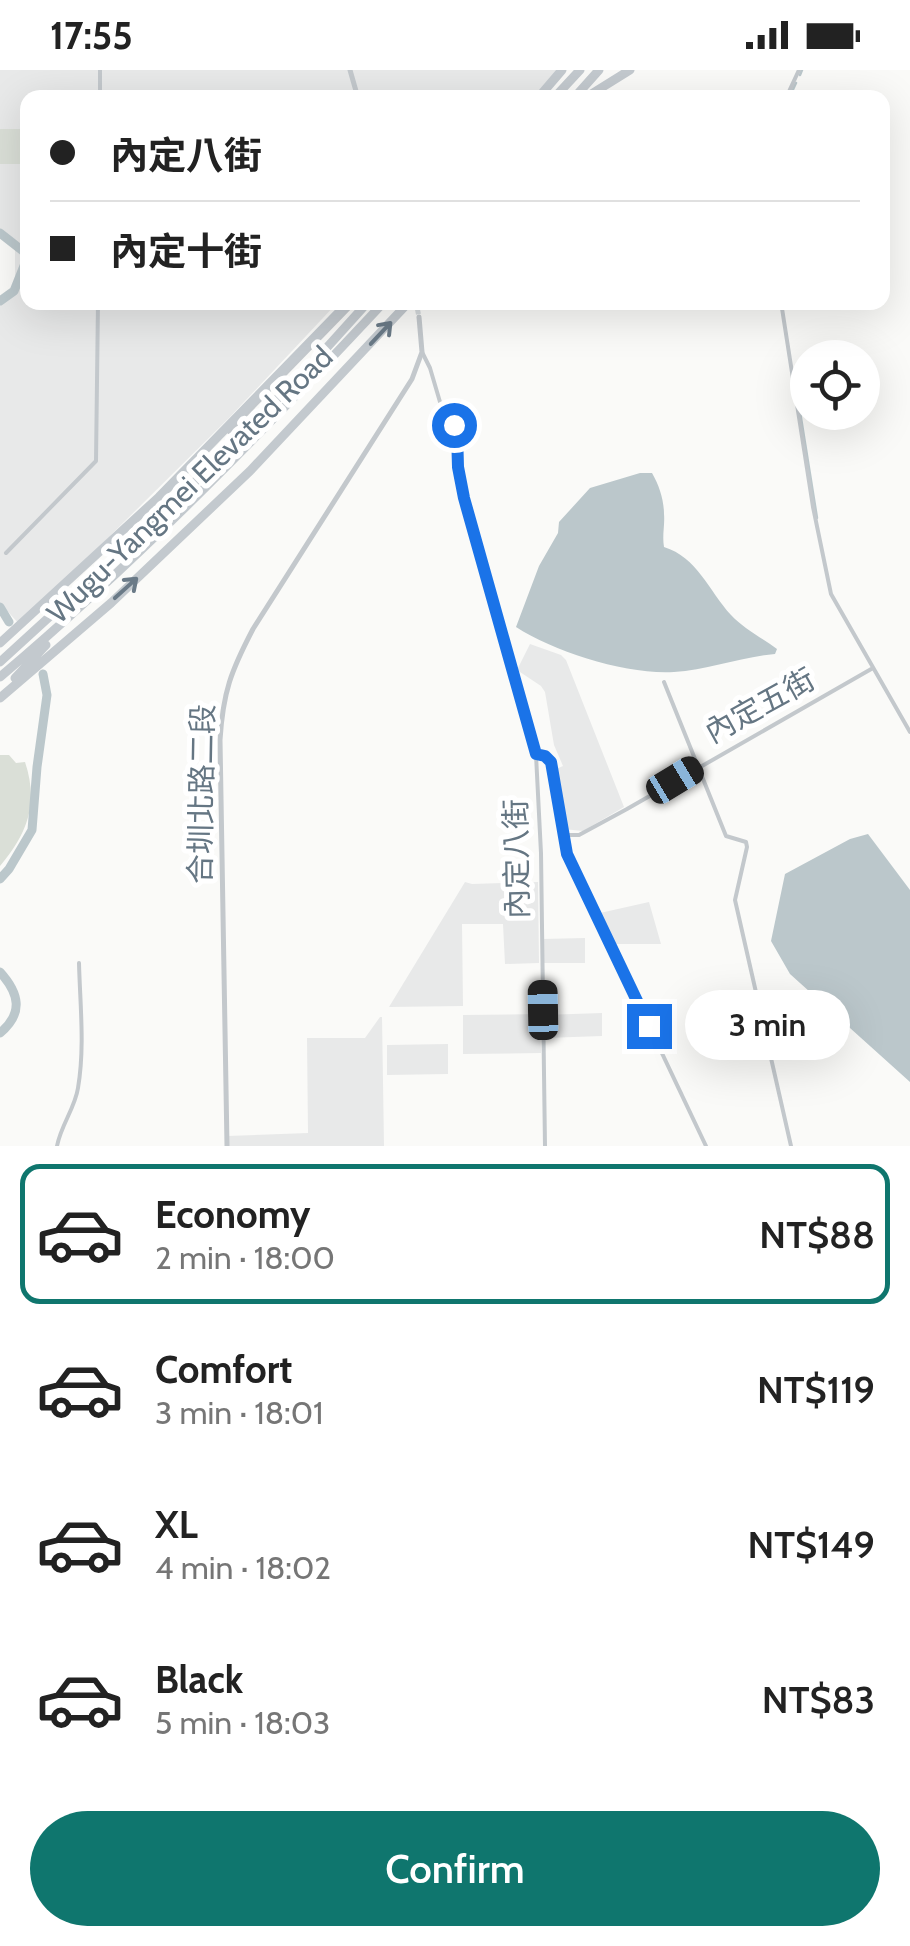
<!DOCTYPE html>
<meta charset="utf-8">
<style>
body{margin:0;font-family:Cabin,"Noto Sans TC",sans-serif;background:#f6f6f6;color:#222;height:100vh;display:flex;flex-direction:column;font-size:38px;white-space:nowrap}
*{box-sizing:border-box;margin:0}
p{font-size:32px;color:#767676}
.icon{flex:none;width:55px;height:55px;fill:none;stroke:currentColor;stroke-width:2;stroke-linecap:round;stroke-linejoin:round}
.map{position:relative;height:1076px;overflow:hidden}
.sheet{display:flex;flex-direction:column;background:#fff;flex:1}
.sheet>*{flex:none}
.guide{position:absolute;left:20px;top:20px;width:870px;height:220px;border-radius:20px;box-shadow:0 10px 40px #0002;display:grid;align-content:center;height:220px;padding:0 30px;background:#fff}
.fabs{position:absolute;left:790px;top:270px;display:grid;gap:20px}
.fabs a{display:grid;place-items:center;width:90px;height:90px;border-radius:50%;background:#fff;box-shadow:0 10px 40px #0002;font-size:50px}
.end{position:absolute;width:45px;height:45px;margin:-22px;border:12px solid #1a73e8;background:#fff;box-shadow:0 0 0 5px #fff}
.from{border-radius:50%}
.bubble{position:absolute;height:70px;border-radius:35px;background:#fff;box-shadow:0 10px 40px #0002;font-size:32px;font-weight:600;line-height:70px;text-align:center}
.car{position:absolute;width:30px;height:60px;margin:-30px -15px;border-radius:12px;box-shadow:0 0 8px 2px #0007;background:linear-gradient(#222 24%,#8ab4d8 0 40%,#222 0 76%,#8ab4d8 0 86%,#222 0)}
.guide b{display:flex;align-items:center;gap:35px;height:95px;font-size:38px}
.guide b+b{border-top:2px solid #e0e0e0}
.guide i{width:25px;height:25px;background:#222}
ul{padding:18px 0 0;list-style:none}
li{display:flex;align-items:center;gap:30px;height:140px;margin:0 20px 15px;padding:0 10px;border:5px solid transparent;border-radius:20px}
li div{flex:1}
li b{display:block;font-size:38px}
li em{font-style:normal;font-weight:600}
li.on{border-color:#0f766e}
li>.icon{width:90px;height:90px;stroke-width:1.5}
.cta{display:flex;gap:20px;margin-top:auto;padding:20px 30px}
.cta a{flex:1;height:115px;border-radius:60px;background:#0f766e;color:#fff;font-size:40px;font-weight:600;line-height:115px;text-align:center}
.status{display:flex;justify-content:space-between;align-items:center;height:70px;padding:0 50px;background:#fff;direction:ltr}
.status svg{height:28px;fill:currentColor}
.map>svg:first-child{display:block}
.built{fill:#e8e9e9}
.green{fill:#dadfd7}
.water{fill:#bbc7cb}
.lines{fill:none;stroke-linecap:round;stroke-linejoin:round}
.stream{stroke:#bbc7cb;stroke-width:2.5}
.river{stroke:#bbc7cb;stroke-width:9}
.tertiary-tunnel{stroke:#d5d9db;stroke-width:5;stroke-dasharray:5 2.5;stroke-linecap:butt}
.minor{stroke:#c3c8cc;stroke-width:4}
.tertiary{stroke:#c3c8cc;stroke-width:5}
.motorway{stroke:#c3c9ce;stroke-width:9}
.oneway{stroke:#6a7a87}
.route{stroke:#1a73e8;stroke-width:12}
.labels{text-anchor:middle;stroke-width:10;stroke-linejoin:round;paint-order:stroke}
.street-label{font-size:30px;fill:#657683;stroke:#fff}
</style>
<div class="status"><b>17:55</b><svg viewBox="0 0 49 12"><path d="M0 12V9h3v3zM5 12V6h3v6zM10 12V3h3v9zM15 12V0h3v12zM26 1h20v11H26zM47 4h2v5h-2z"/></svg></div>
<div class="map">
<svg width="910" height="1076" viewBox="0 0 910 1076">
<rect width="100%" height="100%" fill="#fafaf8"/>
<path class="built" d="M0,0H558L532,27L28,28V232L337,233L229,348L20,555L0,533V235L15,224V177L0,166Z
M530,574L561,585L566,590L624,737L583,761L563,759L554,700L563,696L554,675L545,622L541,616L517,600Z
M465,812L472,814L538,812L539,893L505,894L503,854H462L463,936L389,937Z
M649,832L661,874H614L600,843Z
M585,868V893H542V869Z
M602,943V966L545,968L544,945Z
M540,944L541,983L463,984V945Z
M380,947H382L384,1076H228L227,1066L308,1063L307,968H365Z
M448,974V1004L387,1005V975Z"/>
<path class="green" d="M0,59H27V94H0Z
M0,685H9L16,693L25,692C39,734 27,764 0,796Z"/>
<path class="water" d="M640,403H652C659,415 664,430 664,444C665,455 662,465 664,477C697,487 709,521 731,545C743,558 762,568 777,579L775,584C741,587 708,600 674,602C627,605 555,582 516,557L539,496L558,463L559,452L590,418Z
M868,764L910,820V1012L790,904L771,871L785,804L850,769Z"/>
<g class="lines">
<path class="stream" d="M800,5L802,0
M789,28L796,13
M797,323L817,448"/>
<path class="river" d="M0,163L28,185
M0,231L14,221L28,186
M0,537L9,552
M0,809L9,799L32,760L37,697L47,625L43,604
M0,902C19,923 24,943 0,963"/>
<path class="tertiary-tunnel" d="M416,232L419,247"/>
<path class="minor" d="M100,28V0
M786,28L799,0
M781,232L813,437L831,524L910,662
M422,282L430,298L445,349L454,355L457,362L458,397L464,427L536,685L541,783L545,1076
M229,362L355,232
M6,483L96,391L98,232
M664,612L726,766L746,772L747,777L735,830L791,1076
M536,685L545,686L551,692L567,783L706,1076
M563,765H579L627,739L873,598
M57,1076C61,1055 75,1038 78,1018C85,977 80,934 79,893"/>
<path class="tertiary" d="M350,0L358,28
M227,1076L220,670C223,622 231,601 253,559L412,309L422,282L419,247"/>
<path class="motorway" d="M538,28L562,0
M554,28L580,0
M574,28L599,0
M585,28L630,0
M0,573L159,427L349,232
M0,592L175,432L312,294L368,232
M0,607C137,491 262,363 384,232
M15,608L46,575
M0,628L111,533L250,401L409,232"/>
</g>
<defs><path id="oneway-shaft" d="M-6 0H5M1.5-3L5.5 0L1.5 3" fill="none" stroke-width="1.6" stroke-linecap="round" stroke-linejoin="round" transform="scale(2.5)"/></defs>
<g class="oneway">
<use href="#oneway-shaft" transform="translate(381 263) rotate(-47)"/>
<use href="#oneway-shaft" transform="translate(126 518) rotate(-42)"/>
</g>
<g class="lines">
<path class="route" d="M454,355L457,362L458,397L464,428L536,684L545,686L551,692L567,784L649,956"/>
</g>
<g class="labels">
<g class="street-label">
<text transform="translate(190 415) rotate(-44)" y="10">Wugu-Yangmei Elevated Road</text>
<text transform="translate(760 636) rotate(-29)" y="10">內定五街</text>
<text transform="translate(202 724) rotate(-89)" y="10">合圳北路二段</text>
<text transform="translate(517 789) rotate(-91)" y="10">內定八街</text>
</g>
</g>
</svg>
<div class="fabs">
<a><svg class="icon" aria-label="locate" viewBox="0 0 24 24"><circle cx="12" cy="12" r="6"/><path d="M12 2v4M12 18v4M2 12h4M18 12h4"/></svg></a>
</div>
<i class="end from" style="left:454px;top:355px"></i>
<i class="end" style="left:649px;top:956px"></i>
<div class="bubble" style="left:685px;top:920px;width:165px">3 min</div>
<i class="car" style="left:675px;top:710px;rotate:59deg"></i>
<i class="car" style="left:543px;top:940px;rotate:359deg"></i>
<div class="guide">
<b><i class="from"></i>內定八街</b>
<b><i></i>內定十街</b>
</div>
</div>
<section class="sheet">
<ul>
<li class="on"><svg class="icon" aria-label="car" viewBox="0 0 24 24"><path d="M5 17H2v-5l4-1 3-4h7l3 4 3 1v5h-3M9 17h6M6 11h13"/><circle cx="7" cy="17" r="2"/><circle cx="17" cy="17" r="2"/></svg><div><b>Economy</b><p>2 min · 18:00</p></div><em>NT$88</em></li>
<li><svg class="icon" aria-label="car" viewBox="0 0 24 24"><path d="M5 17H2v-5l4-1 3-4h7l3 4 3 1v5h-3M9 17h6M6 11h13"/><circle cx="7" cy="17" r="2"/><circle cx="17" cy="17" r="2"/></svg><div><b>Comfort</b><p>3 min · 18:01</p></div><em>NT$119</em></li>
<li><svg class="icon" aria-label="car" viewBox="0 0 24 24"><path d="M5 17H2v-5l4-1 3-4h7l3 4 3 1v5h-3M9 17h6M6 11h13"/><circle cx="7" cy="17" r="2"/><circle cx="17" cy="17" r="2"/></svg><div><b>XL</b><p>4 min · 18:02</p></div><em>NT$149</em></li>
<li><svg class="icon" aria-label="car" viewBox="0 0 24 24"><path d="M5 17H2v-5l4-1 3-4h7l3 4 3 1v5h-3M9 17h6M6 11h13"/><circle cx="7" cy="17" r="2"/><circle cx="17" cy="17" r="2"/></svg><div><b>Black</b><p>5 min · 18:03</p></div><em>NT$83</em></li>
</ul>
<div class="cta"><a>Confirm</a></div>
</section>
